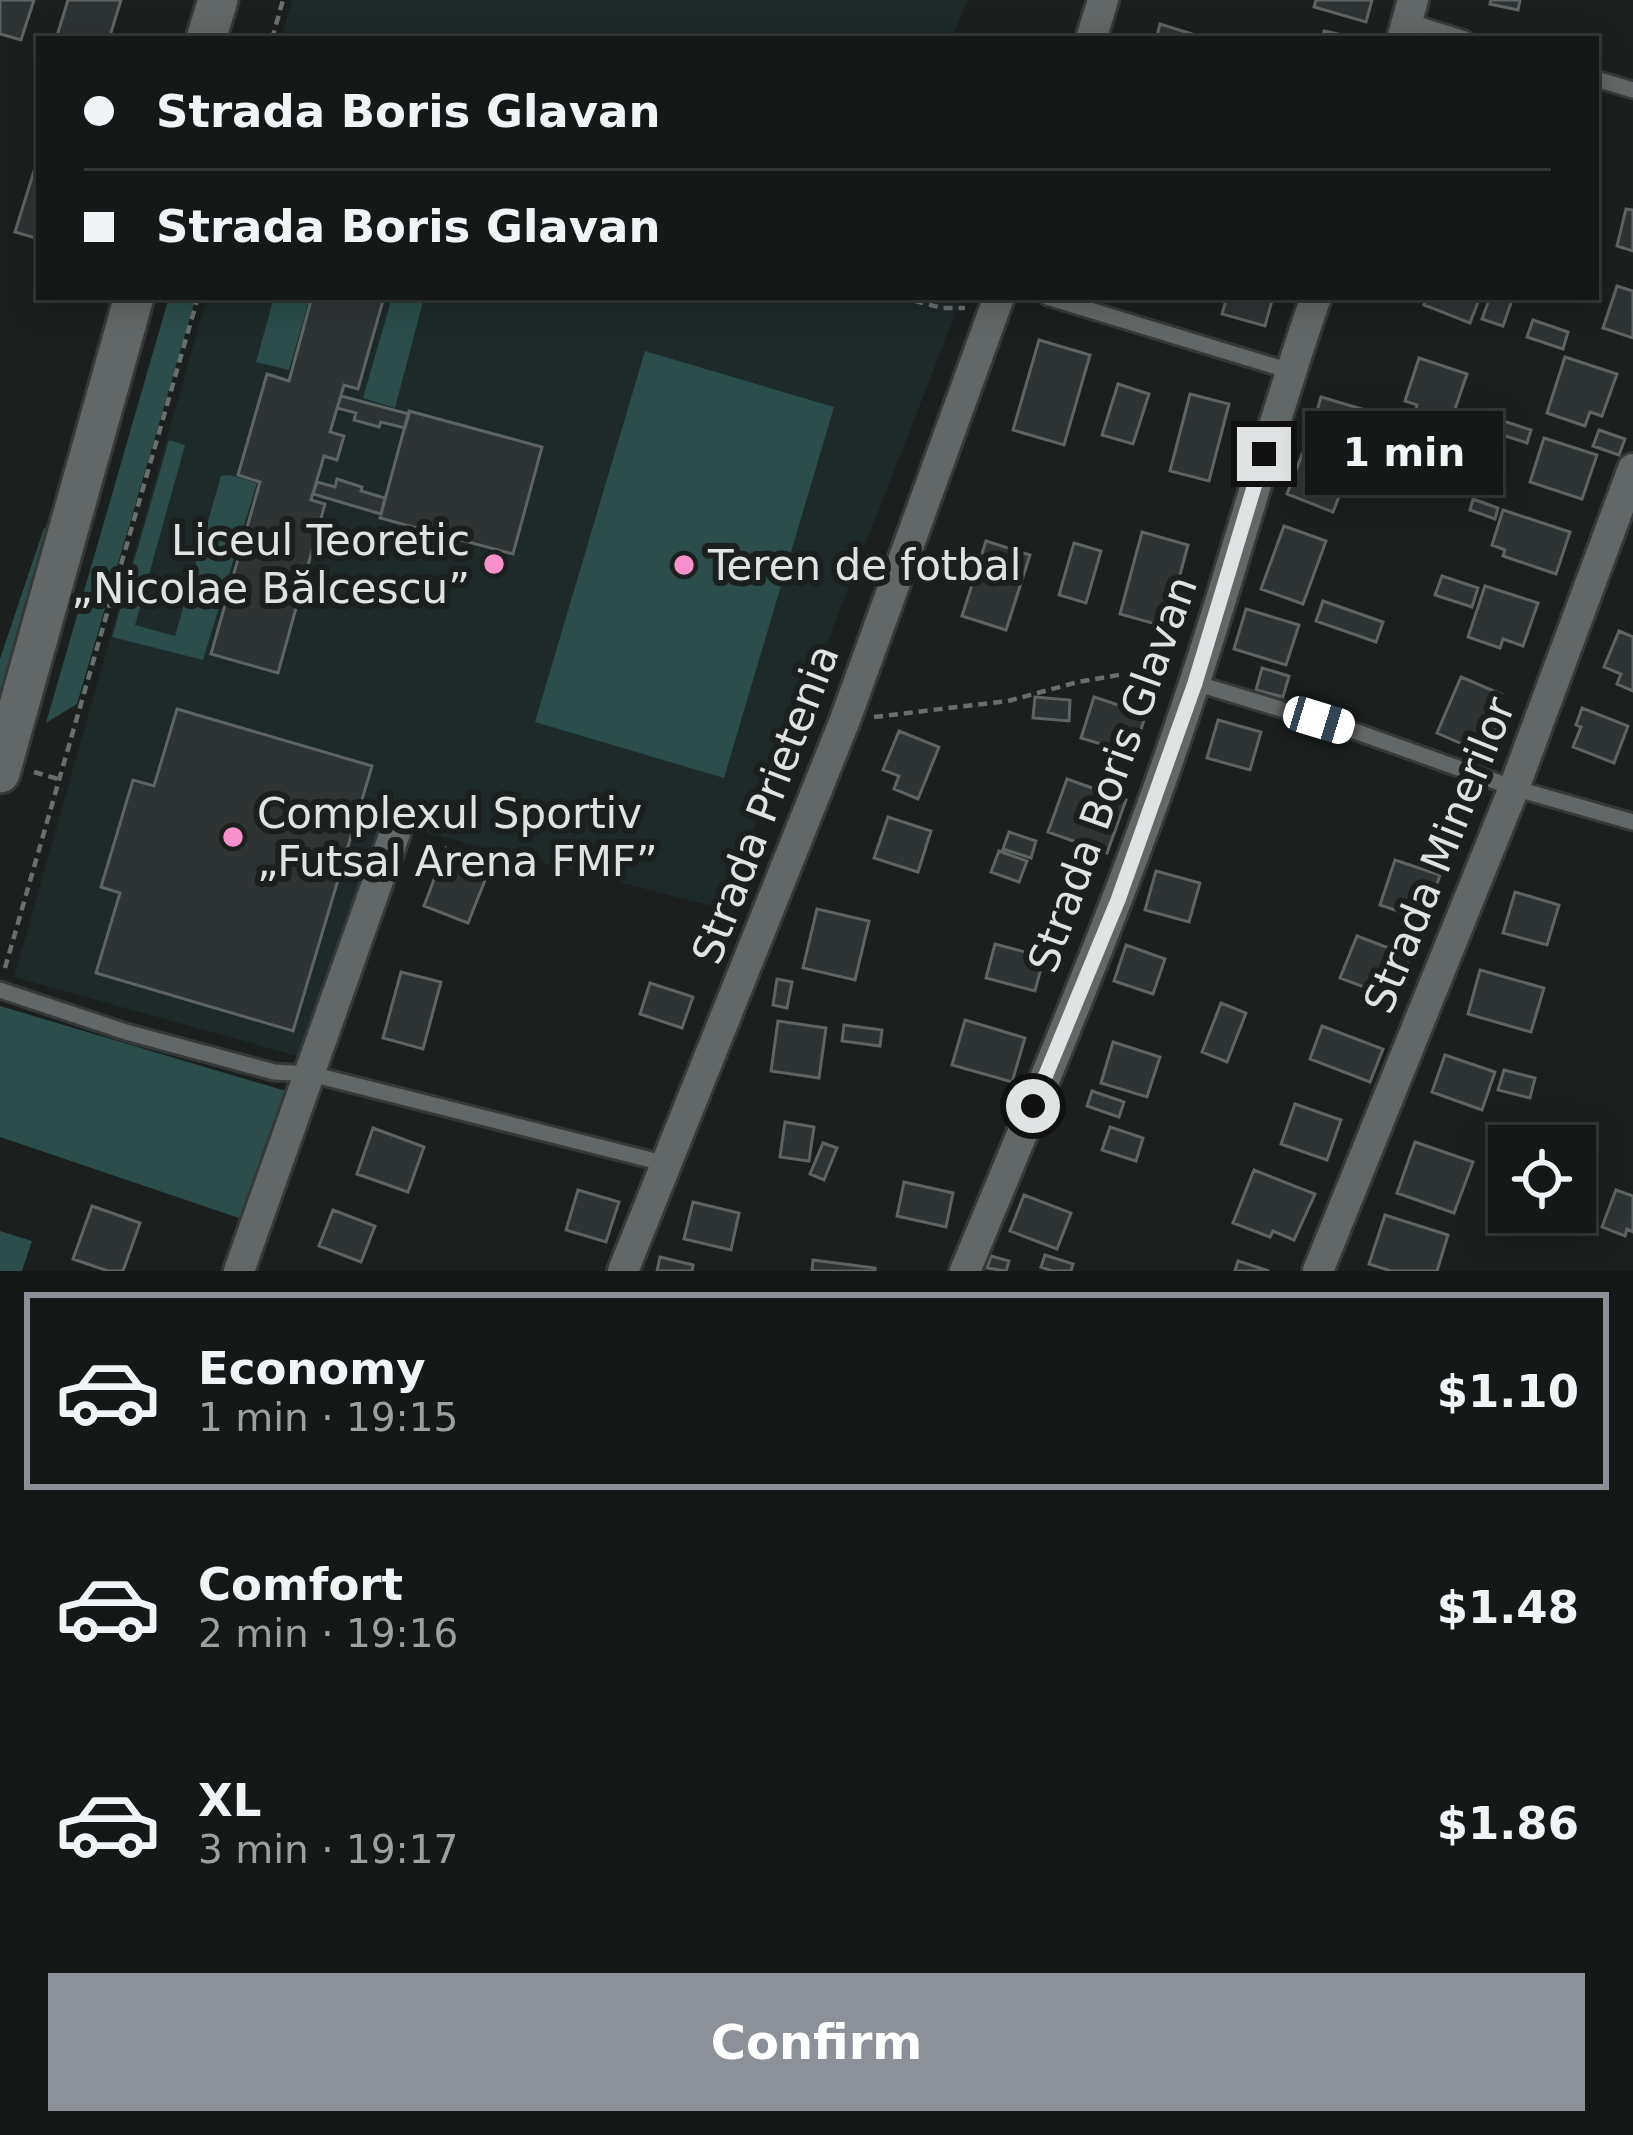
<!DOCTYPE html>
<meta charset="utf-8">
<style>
body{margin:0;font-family:"DejaVu Sans",sans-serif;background:#1d2120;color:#f1f3f6;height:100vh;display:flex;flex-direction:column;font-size:45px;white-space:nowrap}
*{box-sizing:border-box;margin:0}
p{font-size:39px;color:#9da0a1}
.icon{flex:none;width:66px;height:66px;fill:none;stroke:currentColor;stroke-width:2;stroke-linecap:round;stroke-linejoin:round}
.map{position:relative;height:1271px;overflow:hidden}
.panel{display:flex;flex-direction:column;background:#141817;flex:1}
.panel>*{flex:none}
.hud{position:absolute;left:36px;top:36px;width:1563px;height:264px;border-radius:0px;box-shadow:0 6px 30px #0003,0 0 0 3px #333736;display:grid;align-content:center;height:264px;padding:0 48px;background:#141817}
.fabs{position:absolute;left:1488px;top:1125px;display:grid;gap:24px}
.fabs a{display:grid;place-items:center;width:108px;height:108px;border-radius:0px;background:#141817;box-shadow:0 6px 30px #0003,0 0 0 3px #333736;font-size:60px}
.end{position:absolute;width:54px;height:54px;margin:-27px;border:15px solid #e0e3e3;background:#111;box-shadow:0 0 0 6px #111}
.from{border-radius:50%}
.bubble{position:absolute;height:84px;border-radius:0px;background:#141817;box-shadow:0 6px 30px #0003,0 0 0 3px #333736;font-size:39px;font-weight:800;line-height:84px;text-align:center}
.car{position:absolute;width:36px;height:72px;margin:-36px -18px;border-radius:15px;box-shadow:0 0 9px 3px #0007;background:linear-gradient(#fff 24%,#345 0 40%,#fff 0 76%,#345 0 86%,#fff 0)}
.hud b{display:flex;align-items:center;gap:42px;height:114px;font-size:45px}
.hud b+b{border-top:3px solid #333736}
.hud i{width:30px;height:30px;background:#f1f3f6}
ul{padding:21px 0 0;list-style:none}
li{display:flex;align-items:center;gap:36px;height:198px;margin:0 24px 18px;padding:0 24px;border:6px solid transparent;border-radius:0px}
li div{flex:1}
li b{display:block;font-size:45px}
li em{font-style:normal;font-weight:800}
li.on{border-color:#8c9099}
li>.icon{width:108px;height:108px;stroke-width:1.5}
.cta{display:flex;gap:24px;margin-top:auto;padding:24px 48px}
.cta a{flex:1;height:138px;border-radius:0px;background:#8c9099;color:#fff;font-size:48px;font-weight:800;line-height:138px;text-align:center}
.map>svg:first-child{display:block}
.built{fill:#1d2a29}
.green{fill:#2b4d4b}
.building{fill:#2e3333;stroke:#5e6464;stroke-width:3}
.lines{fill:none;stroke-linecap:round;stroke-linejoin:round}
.service-casing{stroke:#363939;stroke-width:21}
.minor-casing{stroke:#363939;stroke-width:36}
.tertiary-casing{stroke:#363939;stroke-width:45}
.path{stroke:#6a6f6e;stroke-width:4.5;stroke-dasharray:9 6;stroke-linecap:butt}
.service{stroke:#626867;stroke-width:15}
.minor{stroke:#626867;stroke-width:30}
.tertiary{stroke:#626867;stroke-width:39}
.route{stroke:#e0e3e3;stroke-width:15}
.poi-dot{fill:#f890cc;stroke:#1b201f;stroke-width:4.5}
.labels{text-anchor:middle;stroke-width:12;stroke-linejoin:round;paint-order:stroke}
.poi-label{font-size:42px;fill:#e0e3e3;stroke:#1b201f;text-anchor:start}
.street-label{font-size:42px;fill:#e0e3e3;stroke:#1b201f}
</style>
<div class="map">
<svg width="1633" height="1271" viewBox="0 0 1633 1271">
<rect width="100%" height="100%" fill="#1b201f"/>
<path class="built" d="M292,0H968L951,39H281Z
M207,297H962L723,909L380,821L297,1056L14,977Z"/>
<path class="green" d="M169,297H196L77,704L46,723Z
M274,297H310L289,370L256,362Z
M392,297L424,298L395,408L363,398Z
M645,351L834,407L724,778L535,722Z
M169,440L185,445L135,625L175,636L221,476L230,475L257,483L203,660L112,637Z
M44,528L57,529L0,729V659Z
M0,1006L289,1092L245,1220L0,1137Z
M0,1231L32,1241L22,1271H0Z"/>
<path class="building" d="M0,0H34L21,40L0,34Z
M68,0H121L109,39H56Z
M1316,0H1372L1366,22L1314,7Z
M1491,0H1520L1518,10L1490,4Z
M1160,24L1202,37V39H1156Z
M1324,31L1352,37V39H1322Z
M39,155V239L15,232Z
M1626,209L1633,210V251L1617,246Z
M1617,286L1633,291V338L1603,328Z
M312,297H384L358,389L344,385L330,432L344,436L337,460L324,456L311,500L325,504L278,673L211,654L260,482L238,475L267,374L289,381Z
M1227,297H1273L1265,326L1222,314Z
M1427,297H1480L1470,323L1424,305Z
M1490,297H1513L1503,326L1482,319Z
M1533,320L1568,332L1563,349L1527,337Z
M1039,340L1090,355L1064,445L1013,430Z
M1565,357L1617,374L1602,416L1590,412L1585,426L1547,413Z
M1419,358L1467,374L1448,430L1413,419L1417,405L1405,401Z
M1118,384L1149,394L1133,444L1102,435Z
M1190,394L1229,404L1209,481L1170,471Z
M341,396L409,414L405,428L381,422L379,427L354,420L356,413L337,408Z
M1321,397L1372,412L1367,432L1315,418Z
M409,411L542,447L513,554L380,518Z
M1491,417L1531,430L1527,443L1487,430Z
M1599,430L1625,439L1619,455L1593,446Z
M1544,438L1597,455L1582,499L1530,482Z
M1305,447L1351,465L1333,512L1287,494Z
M337,479L362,487L361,491L385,498L381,514L313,494L317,482L335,487Z
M1473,499L1498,508L1495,519L1470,510Z
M1503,510L1570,532L1556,574L1503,556L1505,550L1492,545Z
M1284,526L1326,541L1303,604L1261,589Z
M1142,532L1188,545L1166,627L1120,614Z
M986,541L1030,555L1006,630L962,616Z
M1074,543L1101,551L1086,603L1059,595Z
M1442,576L1478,588L1472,607L1435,595Z
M1485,586L1538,603L1523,646L1503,639L1500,648L1468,637Z
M1323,601L1383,622L1376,642L1316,621Z
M1246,609L1299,625L1286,665L1234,649Z
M1619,631L1633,637V691L1617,684L1621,674L1604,667Z
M1262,668L1289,676L1283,697L1256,690Z
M1461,677L1501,694L1494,708L1503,712L1485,754L1437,733Z
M1035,697L1070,700L1069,721L1033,718Z
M1094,697L1146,714L1133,754L1081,738Z
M1582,708L1628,726L1614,763L1573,747L1581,727L1576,725Z
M177,709L372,766L293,1031L96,973L120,893L101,887L133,780L154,786Z
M1218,720L1261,732L1250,770L1207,758Z
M899,731L939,747L918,799L894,789L899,776L883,770Z
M1067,779L1126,800L1107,853L1048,832Z
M888,817L931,831L918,872L874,858Z
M1009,832L1036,841L1031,858L1003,849Z
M446,848L491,865L468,923L424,906Z
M999,851L1027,861L1019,882L991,872Z
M1395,860L1440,875L1425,920L1380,905Z
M1156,871L1200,883L1189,922L1145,910Z
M1515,892L1559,905L1547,945L1503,933Z
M817,909L869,921L855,980L803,968Z
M1357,936L1410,956L1393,998L1340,978Z
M995,944L1044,957L1035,991L986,978Z
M1126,945L1165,959L1153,994L1114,981Z
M1480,970L1544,988L1531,1032L1468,1014Z
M401,972L441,982L423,1049L383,1038Z
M777,979L792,982L787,1008L773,1005Z
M650,983L693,997L682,1028L640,1014Z
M1221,1003L1246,1013L1227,1062L1202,1052Z
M965,1020L1025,1038L1012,1082L952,1065Z
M778,1021L826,1028L819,1078L771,1071Z
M844,1025L882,1030L880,1046L842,1041Z
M1322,1026L1383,1049L1370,1082L1310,1059Z
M1113,1042L1160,1057L1147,1097L1101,1083Z
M1445,1055L1495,1072L1482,1110L1432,1092Z
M1504,1070L1535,1078L1530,1098L1498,1090Z
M1092,1091L1124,1102L1119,1117L1087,1106Z
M1295,1104L1341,1120L1327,1160L1281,1144Z
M785,1122L814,1127L809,1161L780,1157Z
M1110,1127L1143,1138L1136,1161L1102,1150Z
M1560,1127L1592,1138L1582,1168L1575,1166V1146H1554Z
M373,1128L424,1147L408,1192L357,1174Z
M1415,1142L1473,1162L1454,1213L1397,1193Z
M823,1143L837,1148L824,1180L810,1174Z
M1254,1170L1315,1194L1294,1240L1273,1231L1270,1237L1233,1223Z
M904,1182L953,1193L946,1227L897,1216Z
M578,1190L619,1202L606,1242L566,1230Z
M1616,1190L1633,1196V1232L1627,1229L1625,1236L1602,1227Z
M1024,1195L1071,1213L1057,1249L1010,1231Z
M693,1202L739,1213L731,1250L684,1239Z
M92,1206L140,1223L123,1271H108L73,1259Z
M333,1210L375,1226L361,1262L319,1246Z
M1385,1215L1448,1235L1437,1271H1391L1369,1264Z
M1045,1255L1073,1264L1071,1271H1052L1041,1267Z
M991,1256L1009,1261L1006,1271L987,1268Z
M660,1257L693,1265L692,1271H657Z
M813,1260L875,1268V1271H812Z
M1238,1261L1269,1271H1235Z"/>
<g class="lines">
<defs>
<path id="service" d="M1407,21L1465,39
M1596,79L1633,90
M1047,297L1290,371
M1195,683L1360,733L1514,788L1633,822
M0,990L126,1032L274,1072L311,1074L667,1164"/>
<path id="minor" d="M1091,39L1103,0
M1402,39L1413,0
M239,1271L395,833
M623,1271L845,720L999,297
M965,1271C1045,1078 1128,886 1193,687C1236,558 1271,426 1316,297
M1318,1271L1514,788L1633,469"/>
<path id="tertiary" d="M206,39L218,0
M0,773L134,297"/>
</defs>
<use href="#service" class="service-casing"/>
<use href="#minor" class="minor-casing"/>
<use href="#tertiary" class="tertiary-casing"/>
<path class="path" d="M272,39L283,0
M900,297L942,308H965
M874,717L1008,701L1078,682L1170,666
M34,772L58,779
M5,968L198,297"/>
<use href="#service" class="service"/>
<use href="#minor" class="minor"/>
<use href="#tertiary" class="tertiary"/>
</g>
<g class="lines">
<path class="route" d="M1033,1106L1118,900L1195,683L1264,454"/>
</g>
<g class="poi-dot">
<circle cx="494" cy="564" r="12"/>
<circle cx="684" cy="565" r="12"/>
<circle cx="233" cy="837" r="12"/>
</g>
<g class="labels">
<g class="poi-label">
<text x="470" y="555" text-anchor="end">Liceul Teoretic<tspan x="470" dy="48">„Nicolae Bălcescu”</tspan></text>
<text x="708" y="580">Teren de fotbal</text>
<text x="257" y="828">Complexul Sportiv<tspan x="257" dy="48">„Futsal Arena FMF”</tspan></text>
</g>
<g class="street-label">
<text transform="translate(1112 774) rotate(-70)" y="15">Strada Boris Glavan</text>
<text transform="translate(765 804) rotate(-69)" y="15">Strada Prietenia</text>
<text transform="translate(1439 855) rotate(-68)" y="15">Strada Minerilor</text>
</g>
</g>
</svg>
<div class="fabs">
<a><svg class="icon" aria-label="locate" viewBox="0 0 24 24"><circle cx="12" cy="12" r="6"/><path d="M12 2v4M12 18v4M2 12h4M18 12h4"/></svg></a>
</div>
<i class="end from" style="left:1033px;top:1106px"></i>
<i class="end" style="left:1264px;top:454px"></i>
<div class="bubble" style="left:1305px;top:411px;width:198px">1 min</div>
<i class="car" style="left:1319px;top:720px;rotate:107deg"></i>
<div class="hud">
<b><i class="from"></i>Strada Boris Glavan</b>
<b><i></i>Strada Boris Glavan</b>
</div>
</div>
<section class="panel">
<ul>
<li class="on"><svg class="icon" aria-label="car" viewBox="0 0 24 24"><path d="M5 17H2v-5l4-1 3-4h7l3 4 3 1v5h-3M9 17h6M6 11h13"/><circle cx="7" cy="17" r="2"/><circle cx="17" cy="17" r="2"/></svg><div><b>Economy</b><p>1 min · 19:15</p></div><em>$1.10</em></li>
<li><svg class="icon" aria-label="car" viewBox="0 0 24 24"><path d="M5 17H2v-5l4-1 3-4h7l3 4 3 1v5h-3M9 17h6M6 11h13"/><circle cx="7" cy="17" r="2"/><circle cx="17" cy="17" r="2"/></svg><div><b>Comfort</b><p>2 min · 19:16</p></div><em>$1.48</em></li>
<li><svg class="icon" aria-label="car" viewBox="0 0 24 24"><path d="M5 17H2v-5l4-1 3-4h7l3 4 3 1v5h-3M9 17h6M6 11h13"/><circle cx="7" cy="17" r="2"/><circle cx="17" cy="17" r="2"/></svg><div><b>XL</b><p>3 min · 19:17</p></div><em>$1.86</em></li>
</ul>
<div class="cta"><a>Confirm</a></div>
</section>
